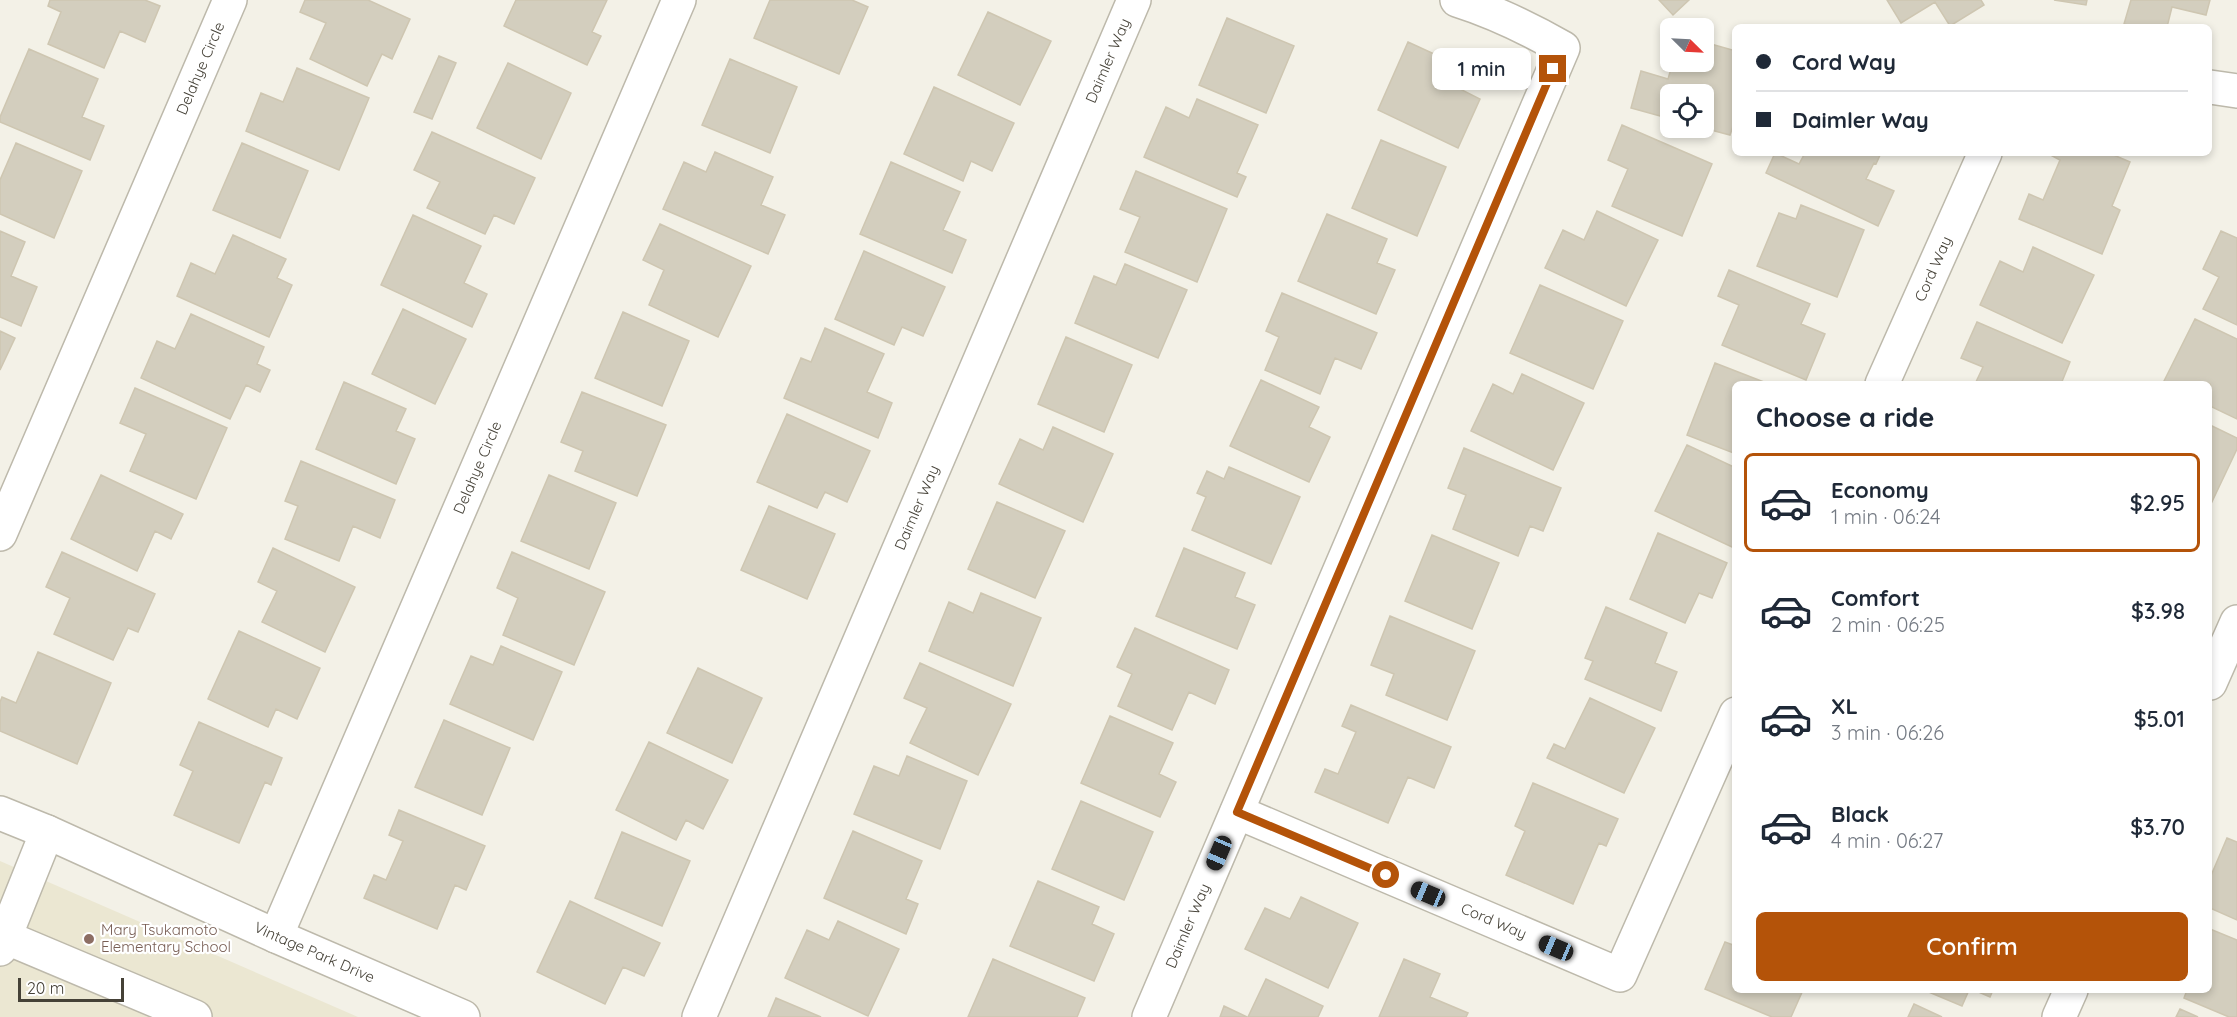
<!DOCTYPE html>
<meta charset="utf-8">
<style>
body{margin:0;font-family:Quicksand,sans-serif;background:#f2f2f3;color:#1f2937;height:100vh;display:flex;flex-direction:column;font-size:22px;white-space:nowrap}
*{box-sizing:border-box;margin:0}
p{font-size:20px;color:#747a83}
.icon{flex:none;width:33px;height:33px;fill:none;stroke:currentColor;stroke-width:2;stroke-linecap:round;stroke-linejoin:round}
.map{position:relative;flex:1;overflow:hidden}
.panel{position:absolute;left:1732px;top:381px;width:480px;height:612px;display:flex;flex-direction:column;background:#fff;border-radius:9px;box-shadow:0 3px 9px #0003}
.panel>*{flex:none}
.banner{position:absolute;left:1732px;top:24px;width:480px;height:132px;border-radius:9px;box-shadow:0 3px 9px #0003;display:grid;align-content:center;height:132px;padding:0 24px;background:#fff}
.needle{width:39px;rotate:114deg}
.buttons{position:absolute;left:1660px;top:18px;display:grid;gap:12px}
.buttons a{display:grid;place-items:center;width:54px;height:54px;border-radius:9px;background:#fff;box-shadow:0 3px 9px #0003;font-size:30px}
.scale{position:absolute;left:18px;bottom:15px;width:106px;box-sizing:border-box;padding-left:6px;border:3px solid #454137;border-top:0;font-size:16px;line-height:21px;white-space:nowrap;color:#454137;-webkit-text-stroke:4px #fff;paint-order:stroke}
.end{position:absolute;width:27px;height:27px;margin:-14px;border:8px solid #b45309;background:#fff;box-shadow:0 0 0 3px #fff}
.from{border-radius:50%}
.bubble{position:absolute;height:42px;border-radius:9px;background:#fff;box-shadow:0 3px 9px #0003;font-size:20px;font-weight:600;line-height:42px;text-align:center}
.car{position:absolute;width:18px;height:36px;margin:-18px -9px;border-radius:8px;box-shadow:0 0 4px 2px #0007;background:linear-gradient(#222 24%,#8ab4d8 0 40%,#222 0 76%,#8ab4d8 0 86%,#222 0)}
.banner b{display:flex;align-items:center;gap:21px;height:57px;font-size:22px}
.banner b+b{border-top:2px solid #e0e1e3}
.banner i{width:15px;height:15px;background:#1f2937}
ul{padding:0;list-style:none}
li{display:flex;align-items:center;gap:18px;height:99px;margin:0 12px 9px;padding:0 12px;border:3px solid transparent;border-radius:9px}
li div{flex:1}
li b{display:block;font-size:22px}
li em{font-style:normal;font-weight:600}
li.active{border-color:#b45309}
li>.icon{width:54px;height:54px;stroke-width:1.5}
h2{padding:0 24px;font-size:27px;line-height:72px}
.action{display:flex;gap:12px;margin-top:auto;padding:12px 24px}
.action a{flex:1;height:69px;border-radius:9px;background:#b45309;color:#fff;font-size:24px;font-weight:600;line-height:69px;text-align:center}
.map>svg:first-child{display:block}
.education{fill:#ebe7d2}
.building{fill:#d3cebe;stroke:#cec6b1;stroke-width:1.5}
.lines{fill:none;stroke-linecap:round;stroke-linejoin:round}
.minor-casing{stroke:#bdb9ab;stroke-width:36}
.minor{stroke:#fff;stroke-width:33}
.route{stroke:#b45309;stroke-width:8}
.education-dot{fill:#8d6e63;stroke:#fff;stroke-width:2}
.labels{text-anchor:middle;stroke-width:4.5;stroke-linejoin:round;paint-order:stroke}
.street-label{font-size:15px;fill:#454137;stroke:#fff}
.education-label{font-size:15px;fill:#785e54;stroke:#fff;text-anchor:start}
</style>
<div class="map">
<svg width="2237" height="1017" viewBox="0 0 2237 1017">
<rect width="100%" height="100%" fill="#f3f1e7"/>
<path class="education" d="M0,861L358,1017H0Z"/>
<path class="building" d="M50,0H145L160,6L145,42L120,31L104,68L48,44L61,12L48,6Z
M305,0H368L410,19L392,59L382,54L367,86L310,59L326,23L300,12Z
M516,0H607L592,32L601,36L587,65L504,26Z
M770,0H852L868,7L839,74L754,38Z
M1659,0H1689L1673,15Z
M1887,0H1981L1984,5L1950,26L1935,2L1901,23Z
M2054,0H2087L2086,5Z
M2131,0H2210L2206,15L2172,7L2167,27H2137L2124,24Z
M988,12L1051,41L1020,105L958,75Z
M1227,18L1294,46L1266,113L1199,85Z
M1408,42L1467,69L1458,88L1480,99L1458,148L1378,110Z
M1704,42L1736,51V117L1730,135L1703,128L1704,94H1671V119L1631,108L1641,71L1668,79L1673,62H1704Z
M29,49L98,79L82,117L104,126L90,160L0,122V117Z
M439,56L456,63L432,119L414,112Z
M730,59L797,87L770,153L702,125Z
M508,63L571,93L541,159L477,128Z
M297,68L369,98L339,170L246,131L261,93L283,102Z
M934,87L1014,123L992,171L971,161L963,181L904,154Z
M1197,99L1258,125L1237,173L1246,177L1237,197L1144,157L1166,107L1189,118Z
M1622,125L1712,164L1682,236L1612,206L1628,169L1608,160Z
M432,132L535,178L514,224L494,215L485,234L427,208L440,182L414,170Z
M1381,140L1446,167L1417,236L1352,208Z
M16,143L82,171L54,238L0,214V180Z
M242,143L308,171L280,238L213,210Z
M715,152L773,177L761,205L785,215L768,254L663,209L684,162L706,172Z
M1775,153L1799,164L1805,153H1881L1876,164L1874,163L1866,179L1894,191L1878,226L1766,173Z
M2047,153H2109L2130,162L2112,206L2120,210L2102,254L2019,219L2029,194L2043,200L2060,160Z
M891,162L960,192L943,230L966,240L952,273L860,234Z
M1136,171L1227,209L1197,282L1125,252L1140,217L1120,209Z
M1801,205L1864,230L1837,297L1757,266L1779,213L1796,219Z
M1597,211L1658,240L1626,306L1545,268L1563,230L1584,240Z
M1327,214L1387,239L1377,263L1395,270L1376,314L1298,281Z
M413,215L481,246L464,283L487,294L472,327L381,285Z
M660,224L751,266L718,337L649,305L664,270L643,260Z
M0,231L25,242L11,276L37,287L21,326L0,317Z
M2221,231L2237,238V325L2203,309L2219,277L2203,269Z
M233,235L286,259L277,278L292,285L269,337L177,296L191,263L215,274Z
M2033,247L2094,275L2062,343L1980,305L2000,261L2023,272Z
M864,251L945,287L923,336L902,327L894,345L835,319Z
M1125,264L1187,290L1158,358L1075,323L1094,276L1116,285Z
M1729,270L1810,304L1801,324L1825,334L1806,380L1722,345L1739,305L1718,296Z
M1540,285L1623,321L1593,389L1510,353Z
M1282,293L1377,333L1361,369L1335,358L1320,394L1265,370L1279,337L1266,331Z
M403,309L466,339L435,404L372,374Z
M623,312L689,341L662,406L595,378Z
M191,314L264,347L257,364L270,370L260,392L246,385L230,419L141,378L157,341L175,349Z
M2195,319L2237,339V419L2210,406V384L2163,383Z
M1977,322L2070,362L2061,384H1975L1983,367L1961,358Z
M825,328L884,354L867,392L892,403L878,438L784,398L801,358L811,362Z
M0,331L15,338L0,370Z
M1066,337L1132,365L1104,432L1038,404Z
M1715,363L1769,384H1736V454L1687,435Z
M1522,374L1584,403L1553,470L1471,431L1493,384L1513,394Z
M1261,380L1319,407L1309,427L1330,437L1309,482L1230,446Z
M344,382L406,409L396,431L415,439L396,484L316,449Z
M135,388L227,428L196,499L130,471L146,434L120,423Z
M582,392L666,425L637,496L575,471L583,451L561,442Z
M787,414L870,451L847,502L825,492L817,508L757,482Z
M2210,425L2237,438V449L2210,506Z
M1053,427L1113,454L1083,522L999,484L1020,439L1043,450Z
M1687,445L1736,468V540L1732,547L1655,511Z
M1464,448L1561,488L1543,531L1530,526L1518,556L1453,529L1466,495L1448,488Z
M301,461L395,500L380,538L353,526L339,561L285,539L298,506L285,501Z
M1229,467L1300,497L1271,564L1192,530L1206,497L1197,493L1207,471L1224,479Z
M101,475L183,514L171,539L155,531L137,571L71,539Z
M549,475L616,503L589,569L521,541Z
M997,502L1065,531L1035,598L968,569Z
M769,506L835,534L807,599L741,570Z
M1658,533L1727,563L1712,598L1699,593L1685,623L1630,599Z
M1432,535L1499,563L1472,629L1405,601Z
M273,548L355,587L325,652L262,622L277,591L258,582Z
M1184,548L1245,573L1235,597L1255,605L1237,649L1156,616Z
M62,552L155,594L138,632L128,628L113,660L54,634L70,598L46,587Z
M512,552L605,592L574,665L503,635L518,598L497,588Z
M981,593L1041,618L1013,686L929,651L949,602L973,613Z
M1606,607L1667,633L1655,663L1677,672L1661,711L1585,679L1593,661L1585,658Z
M1390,616L1475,651L1447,720L1386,695L1394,674L1371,665Z
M1135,628L1229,670L1215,704L1189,692L1172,730L1118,706L1132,674L1117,667Z
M239,631L320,668L297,719L276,709L268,727L208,699Z
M501,646L562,672L533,740L450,704L471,656L493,665Z
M38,652L111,683L77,764L0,731V702L2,697L16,703Z
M920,663L1011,704L978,775L910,743L927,708L904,698Z
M698,668L762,698L732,763L667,733Z
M1590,698L1655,728L1624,793L1547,758L1554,744L1565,749Z
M1351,705L1451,747L1434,788L1408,777L1388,823L1315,792L1325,769L1338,774L1356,732L1342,726Z
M1110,716L1173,743L1159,774L1176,782L1160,817L1081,783Z
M444,720L510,748L482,815L415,787Z
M199,722L282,758L271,785L265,782L239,843L174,815L193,771L180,765Z
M649,742L728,780L703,829L686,820L676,840L616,810Z
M907,756L967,781L940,849L854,814L874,766L899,776Z
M1533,783L1618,819L1606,846L1599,843L1573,904L1506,875L1525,831L1515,826Z
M1081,801L1153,832L1124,900L1052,869Z
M399,810L485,846L466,890L455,885L437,929L364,898L374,875L386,880L403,841L389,835Z
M853,831L922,861L906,899L918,904L906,934L824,898Z
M622,832L690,861L662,926L595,898Z
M2227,838L2237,842V920L2210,908V878Z
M1038,881L1099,907L1092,924L1114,934L1094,981L1010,946Z
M1301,897L1358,923L1328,988L1245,949L1265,908L1290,919Z
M570,901L660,943L644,976L623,967L605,1004L537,972Z
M838,921L899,949L868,1016L785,978L807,930L829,940Z
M2210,929L2237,940V1017H2229L2184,998L2187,990H2210Z
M1725,942L1736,946V990H1803L1791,1017H1772L1705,989Z
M993,959L1085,998L1077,1017H968Z
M1404,959L1440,974L1430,997L1468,1013L1466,1017H1379Z
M1266,979L1323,1006L1318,1017H1248Z
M1924,990H1969L1962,1006Z
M1974,990H1993L1990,997Z
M776,998L821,1017H768Z
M1914,1004L1942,1017H1908Z
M1224,1006L1247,1017H1220Z
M2180,1009L2198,1017H2176Z"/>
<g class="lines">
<defs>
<g id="minor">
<path d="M2210,87L2237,91"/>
<path id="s1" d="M1882,384L1985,153"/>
<path id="s2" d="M0,534L230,0"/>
<path d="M2210,683L2237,622"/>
<path id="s3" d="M1237,812L1620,975L1736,714"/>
<path id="s4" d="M0,813L47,832L276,936L463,1017"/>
<path id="s5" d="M276,936L679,0"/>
<path d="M5,937L195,1017"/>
<path d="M0,949L47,832"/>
<path id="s6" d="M699,1017L1134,0"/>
<path id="s7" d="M1149,1017L1563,48C1528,28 1495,12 1457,0"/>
<path d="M2059,1017L2071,990"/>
</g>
</defs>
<use href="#minor" class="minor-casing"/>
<use href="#minor" class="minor"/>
</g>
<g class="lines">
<path class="route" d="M1386,875L1237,812L1553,69"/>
</g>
<circle class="education-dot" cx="89" cy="939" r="6"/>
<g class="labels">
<g class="street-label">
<text dy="5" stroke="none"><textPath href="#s6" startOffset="1040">Daimler Way</textPath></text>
<text dy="5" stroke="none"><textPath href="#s2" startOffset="507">Delahye Circle</textPath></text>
<text dy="5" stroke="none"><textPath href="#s1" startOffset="126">Cord Way</textPath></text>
<text dy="5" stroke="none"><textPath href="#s5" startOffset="510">Delahye Circle</textPath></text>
<text dy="5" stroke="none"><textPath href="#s6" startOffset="554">Daimler Way</textPath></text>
<text dy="5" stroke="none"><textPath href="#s3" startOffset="279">Cord Way</textPath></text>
<text dy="5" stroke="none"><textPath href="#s7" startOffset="99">Daimler Way</textPath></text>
<text dy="5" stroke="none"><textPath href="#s4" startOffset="344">Vintage Park Drive</textPath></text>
</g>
<g class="education-label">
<text x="101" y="935">Mary Tsukamoto<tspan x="101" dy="17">Elementary School</tspan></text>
</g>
</g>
</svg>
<div class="buttons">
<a><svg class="needle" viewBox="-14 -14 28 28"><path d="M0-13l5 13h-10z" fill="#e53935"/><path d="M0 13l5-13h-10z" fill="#747a83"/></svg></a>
<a><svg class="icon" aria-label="locate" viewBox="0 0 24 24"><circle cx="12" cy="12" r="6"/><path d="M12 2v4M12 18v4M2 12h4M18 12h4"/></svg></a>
</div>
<div class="scale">20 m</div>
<i class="end from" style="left:1386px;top:875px"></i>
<i class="end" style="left:1553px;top:69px"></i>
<div class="bubble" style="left:1432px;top:48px;width:99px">1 min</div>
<i class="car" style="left:1219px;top:853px;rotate:203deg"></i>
<i class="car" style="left:1428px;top:894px;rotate:293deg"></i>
<i class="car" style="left:1556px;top:948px;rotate:293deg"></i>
<div class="banner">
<b><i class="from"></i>Cord Way</b>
<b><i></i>Daimler Way</b>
</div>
<section class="panel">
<h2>Choose a ride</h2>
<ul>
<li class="active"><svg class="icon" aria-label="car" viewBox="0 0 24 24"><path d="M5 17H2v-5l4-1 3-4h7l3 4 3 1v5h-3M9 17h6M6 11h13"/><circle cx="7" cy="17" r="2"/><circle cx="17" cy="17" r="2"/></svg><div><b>Economy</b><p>1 min · 06:24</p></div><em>$2.95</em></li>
<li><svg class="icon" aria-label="car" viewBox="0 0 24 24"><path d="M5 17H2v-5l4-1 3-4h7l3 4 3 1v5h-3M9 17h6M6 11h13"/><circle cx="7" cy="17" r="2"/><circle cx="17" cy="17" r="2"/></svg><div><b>Comfort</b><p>2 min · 06:25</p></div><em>$3.98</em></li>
<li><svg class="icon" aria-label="car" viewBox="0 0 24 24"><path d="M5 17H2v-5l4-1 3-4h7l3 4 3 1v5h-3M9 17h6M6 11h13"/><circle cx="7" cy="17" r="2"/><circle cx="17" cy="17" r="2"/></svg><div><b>XL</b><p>3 min · 06:26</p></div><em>$5.01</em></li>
<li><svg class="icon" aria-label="car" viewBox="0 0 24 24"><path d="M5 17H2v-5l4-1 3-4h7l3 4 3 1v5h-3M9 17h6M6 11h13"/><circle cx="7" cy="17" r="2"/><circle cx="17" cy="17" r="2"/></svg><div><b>Black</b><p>4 min · 06:27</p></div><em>$3.70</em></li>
</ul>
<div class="action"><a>Confirm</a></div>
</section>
</div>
